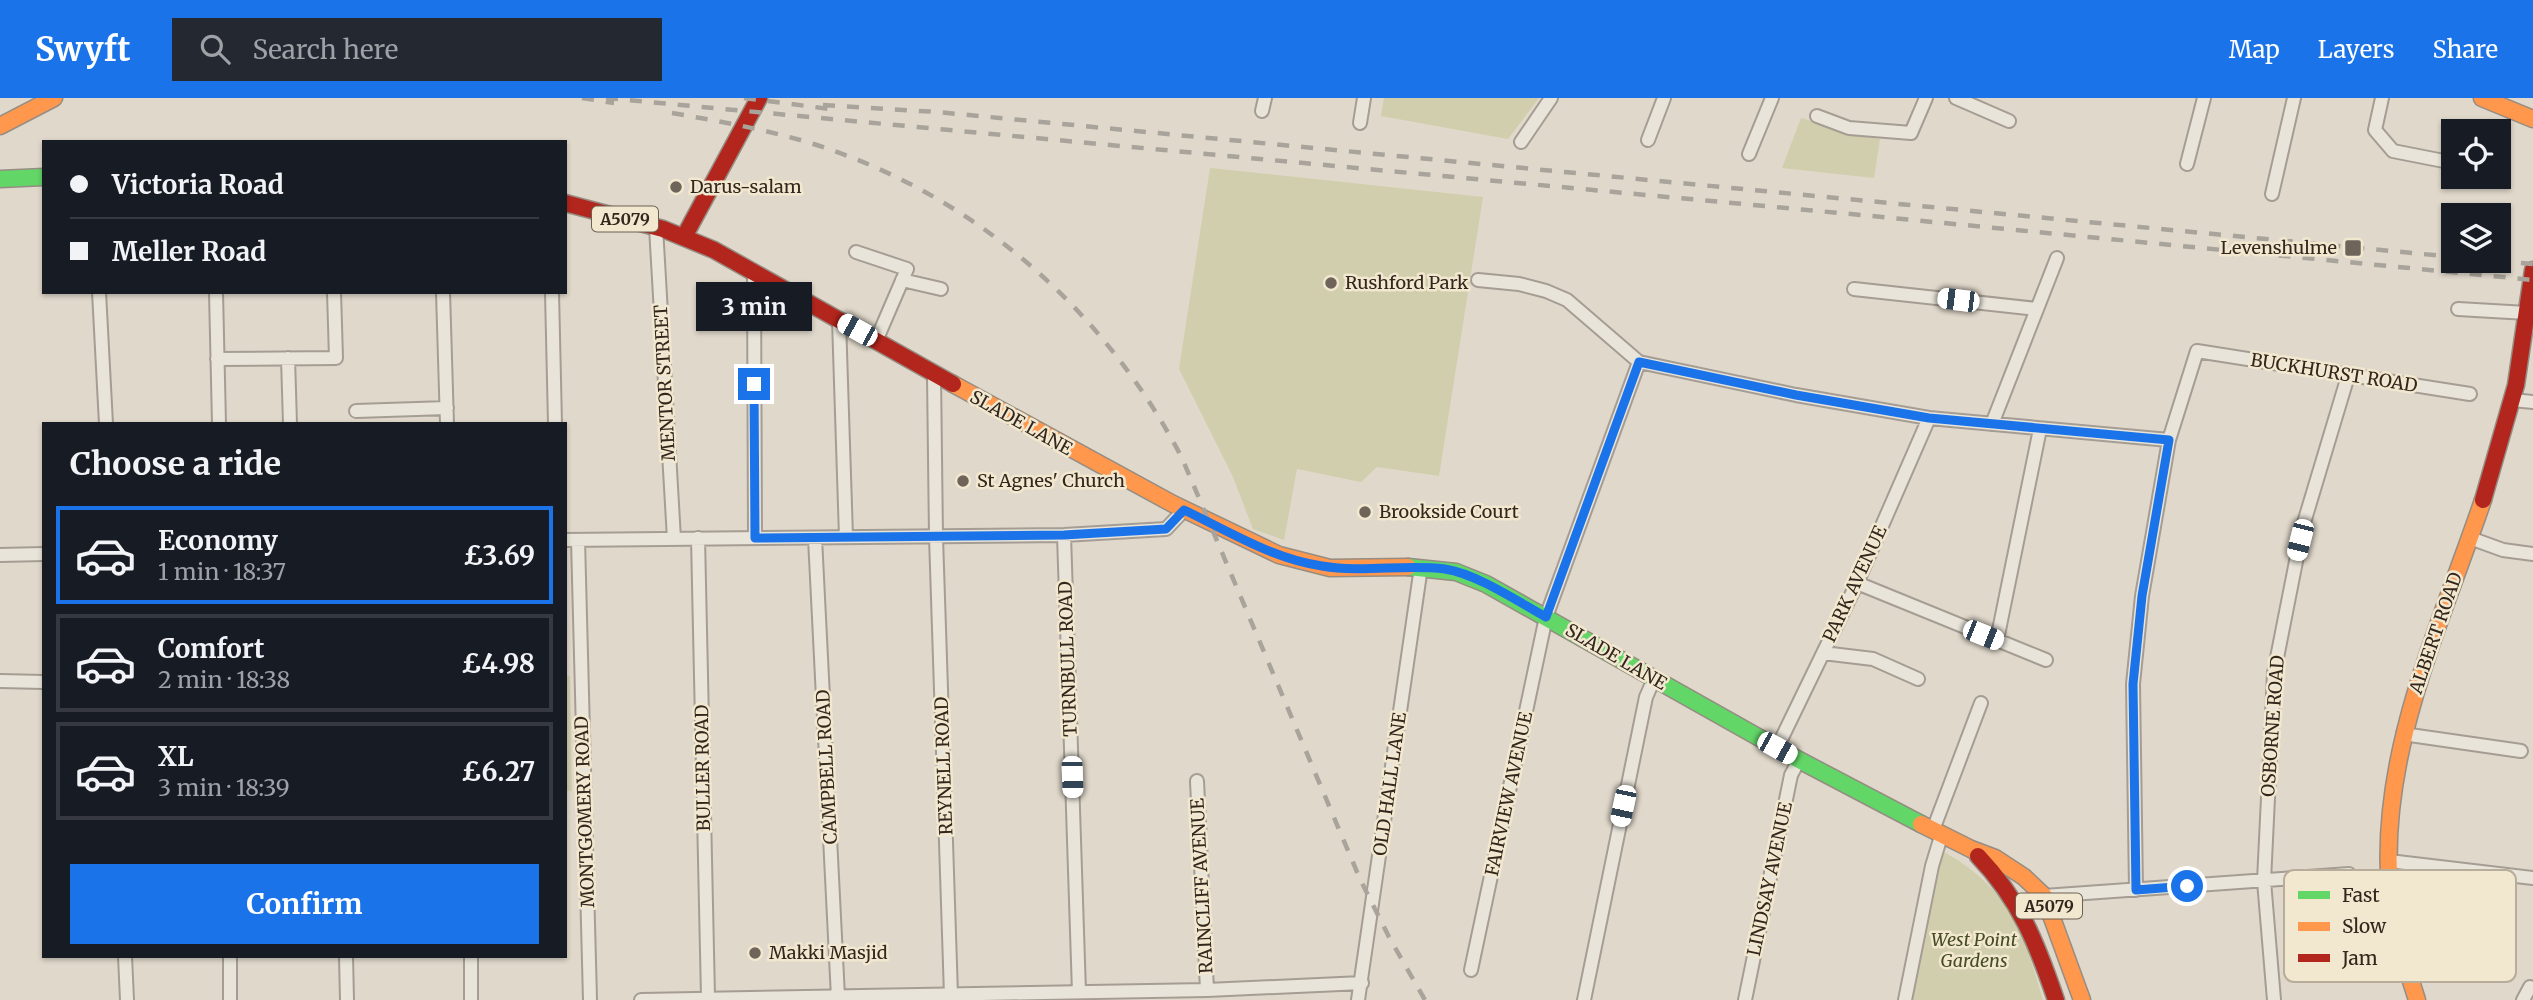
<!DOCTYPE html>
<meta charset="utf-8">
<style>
body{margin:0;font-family:Merriweather,serif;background:#242831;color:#f1f3f6;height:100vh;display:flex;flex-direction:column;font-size:26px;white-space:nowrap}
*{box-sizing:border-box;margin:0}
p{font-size:23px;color:#9ea1a6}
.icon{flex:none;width:38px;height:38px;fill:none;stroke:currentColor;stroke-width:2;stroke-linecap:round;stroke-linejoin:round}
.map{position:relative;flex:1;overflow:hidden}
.sheet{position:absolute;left:42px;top:324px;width:525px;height:536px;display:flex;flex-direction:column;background:#171b24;border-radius:0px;box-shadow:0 2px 5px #0004}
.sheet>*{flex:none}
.hud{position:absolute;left:42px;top:42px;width:525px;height:154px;border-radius:0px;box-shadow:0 2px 5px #0004;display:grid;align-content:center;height:154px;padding:0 28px;background:#171b24}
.buttons{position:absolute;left:2441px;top:21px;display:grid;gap:14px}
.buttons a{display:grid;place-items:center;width:70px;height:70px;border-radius:0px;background:#171b24;box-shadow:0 2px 5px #0004;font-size:35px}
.end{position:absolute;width:32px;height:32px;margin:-16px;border:9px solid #1a73e8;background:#fff;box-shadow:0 0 0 4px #fff}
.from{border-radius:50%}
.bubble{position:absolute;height:49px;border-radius:0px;background:#171b24;box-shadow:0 2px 5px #0004;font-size:23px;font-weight:700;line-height:49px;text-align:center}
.car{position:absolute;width:21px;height:42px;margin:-21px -10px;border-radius:9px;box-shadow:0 0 5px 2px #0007;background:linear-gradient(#fff 24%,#345 0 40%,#fff 0 76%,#345 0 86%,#fff 0)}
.hud b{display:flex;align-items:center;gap:24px;height:66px;font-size:26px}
.hud b+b{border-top:2px solid #363941}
.hud i{width:18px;height:18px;background:#f1f3f6}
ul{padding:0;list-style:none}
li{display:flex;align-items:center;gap:21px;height:98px;margin:0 14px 10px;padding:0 14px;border:4px solid #363941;border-radius:0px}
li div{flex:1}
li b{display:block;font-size:26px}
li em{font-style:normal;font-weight:700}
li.on{border-color:#1a73e8}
li>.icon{width:63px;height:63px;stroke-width:1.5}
h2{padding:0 28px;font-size:32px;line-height:84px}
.button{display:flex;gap:14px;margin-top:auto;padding:14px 28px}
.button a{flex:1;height:80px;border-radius:0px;background:#1a73e8;color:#fff;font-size:28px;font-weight:700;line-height:80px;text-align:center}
header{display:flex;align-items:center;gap:42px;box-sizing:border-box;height:98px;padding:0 35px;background:#1a73e8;color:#fff}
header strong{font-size:33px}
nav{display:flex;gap:38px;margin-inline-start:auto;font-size:24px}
.search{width:490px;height:63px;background:#242831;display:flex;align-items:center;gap:18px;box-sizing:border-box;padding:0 24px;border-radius:0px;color:#9ea1a6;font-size:26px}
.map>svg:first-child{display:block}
.green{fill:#d0cead}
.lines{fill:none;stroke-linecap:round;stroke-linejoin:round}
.street-casing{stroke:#a59d93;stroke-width:16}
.fast-casing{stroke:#958d83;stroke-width:19}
.slow-casing{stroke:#958d83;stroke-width:19}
.jam-casing{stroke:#958d83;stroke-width:19}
.street{stroke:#e8e4da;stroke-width:12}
.fast{stroke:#63d668;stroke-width:16}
.slow{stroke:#ff974d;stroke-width:16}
.jam{stroke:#b3261e;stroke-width:16}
.rail{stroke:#a8a39b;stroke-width:4.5;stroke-dasharray:12 12;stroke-linecap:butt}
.route{stroke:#1a73e8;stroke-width:9}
.poi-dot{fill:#6f645a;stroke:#f2e7cf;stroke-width:2.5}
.labels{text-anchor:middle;stroke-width:5;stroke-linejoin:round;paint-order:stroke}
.shield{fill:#f2e7cf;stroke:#6c6052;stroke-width:2}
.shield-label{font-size:16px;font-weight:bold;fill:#32261d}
.poi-label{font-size:18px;fill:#32261d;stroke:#f2e7cf;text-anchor:start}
.street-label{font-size:18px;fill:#32261d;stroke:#f2e7cf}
.park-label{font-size:18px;font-style:italic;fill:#444d25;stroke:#f2e7cf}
.key{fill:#f2e7cf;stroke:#b8ad9a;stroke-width:2}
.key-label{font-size:19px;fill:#32261d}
</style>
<header>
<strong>Swyft</strong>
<div class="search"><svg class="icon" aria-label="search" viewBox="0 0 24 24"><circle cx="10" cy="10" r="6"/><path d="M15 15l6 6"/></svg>Search here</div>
<nav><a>Map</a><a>Layers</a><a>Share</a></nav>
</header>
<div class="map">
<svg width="2533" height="902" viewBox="0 0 2533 902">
<rect width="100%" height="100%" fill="#e0d8ca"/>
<path class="green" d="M1384,0H1539L1508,41L1381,18Z
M1801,20L1880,41L1874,80L1782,70Z
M1210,70L1483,99L1439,378L1377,369L1361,384L1297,371L1284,442L1253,431L1233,379L1179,271Z
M565,578H570L572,693H565Z
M1941,753C1964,762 2007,800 2017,823C2028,848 2035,876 2043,902H1911Z"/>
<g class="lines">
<defs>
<path id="street" d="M1956,0L2009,23
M2382,0L2375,32L2393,53L2454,65
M1262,13L1265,0
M1817,18L1849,30L1911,35L1926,0
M1360,25L1364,0
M1648,42L1664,0
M1521,44L1551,0
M1749,56L1772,0
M2187,66L2204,0
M2272,96L2294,0
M656,129L674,441
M856,154L907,171L876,243
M754,174L755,440
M902,182L941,191
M1478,182L1519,186L1546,193L1567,202L1639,264L1796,297L1929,320L2169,342
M1854,191L2037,211
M99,194L106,326
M216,194L219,326
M443,194L447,326
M552,194L555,326
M2458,211L2527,215
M839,222L846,439
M288,260L290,326
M217,261L336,260L334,194
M934,277L936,439L951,897
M2513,302L2533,304
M356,313L447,310
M1992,326L2057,160
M1064,437L1079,894
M698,440L708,899
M815,440L838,899
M2470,440L2503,452L2533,456
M565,442L1064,437L1166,431L1184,412
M578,442L590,902
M0,457L44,456
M1857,485L2046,562
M1997,542L2040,331
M1823,555L1873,561L1918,581
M0,583L44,584
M2403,636L2521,653
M1777,650L1857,485L1929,320
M1197,683L1207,892
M1933,732L1981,605
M2389,763L2533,780
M2136,792L2133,586L2142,498L2169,342L2197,253L2470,296
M2044,798L2349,776
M125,858L127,902
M230,858V902
M346,858L347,902
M471,858V902
M1471,872L1546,519L1639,264
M641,902L1207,892L1362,885
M1358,902L1421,469
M1584,902L1646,599L1654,581
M1745,902L1791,677L1799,662
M1905,902L1932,768L1942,735
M2274,902L2264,783L2274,575L2303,428L2348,278
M2523,902L2530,889"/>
<path id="fast" d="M0,81L44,79
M1408,469L1456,474L1486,486L1799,662L1921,726"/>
<path id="slow" d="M2482,0L2533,21
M0,28L54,0
M953,286L1173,406L1279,457L1330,470L1408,469
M1921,726L1971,751L1995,760L2024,779L2044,798L2082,902
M2417,902C2406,867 2393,831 2390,793C2378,657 2440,529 2483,402"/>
<path id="jam" d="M565,105L663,131L714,152L953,286
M684,139L759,0
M2483,402L2516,287L2533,172
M1978,758C2020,802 2037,846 2056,902"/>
</defs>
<use href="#street" class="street-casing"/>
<use href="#fast" class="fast-casing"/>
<use href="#slow" class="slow-casing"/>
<use href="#jam" class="jam-casing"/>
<use href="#street" class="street"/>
<use href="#fast" class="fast"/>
<use href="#slow" class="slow"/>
<use href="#jam" class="jam"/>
<path class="rail" d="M582,0L614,5
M606,0L1861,117L2533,182
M744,0L830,11
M823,7L937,14L2454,159
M672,15C718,23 763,31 807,44C971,94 1103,209 1182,360L1360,781L1389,839L1425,902
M2497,163L2533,166"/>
</g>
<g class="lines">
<path class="route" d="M754,286L755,440L1064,437L1166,431L1184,412C1228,433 1273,461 1322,468C1363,475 1404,466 1445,471C1477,476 1517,503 1546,519L1639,264L1796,297L1929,320L2169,342L2142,498L2133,586L2136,792L2187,788"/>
</g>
<g class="poi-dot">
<circle cx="676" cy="89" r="7"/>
<rect x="2344" y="141" width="18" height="18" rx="3.5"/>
<circle cx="1331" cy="185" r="7"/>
<circle cx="963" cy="383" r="7"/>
<circle cx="1365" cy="414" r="7"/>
<circle cx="755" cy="855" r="7"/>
</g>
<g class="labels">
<g class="shield">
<rect x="592" y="108.5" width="66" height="25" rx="5"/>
<rect x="2016" y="795.5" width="66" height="25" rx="5"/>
</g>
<g class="shield-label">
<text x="625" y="127">A5079</text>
<text x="2049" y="814">A5079</text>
</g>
<g class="poi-label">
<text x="690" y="95">Darus-salam</text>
<text x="2337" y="156" text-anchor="end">Levenshulme</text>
<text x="1345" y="191">Rushford Park</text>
<text x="977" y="389">St Agnes' Church</text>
<text x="1379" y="420">Brookside Court</text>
<text x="769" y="861">Makki Masjid</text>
</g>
<g class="street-label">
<text transform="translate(2334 275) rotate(9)" y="6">BUCKHURST ROAD</text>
<text transform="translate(665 285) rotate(-93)" y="6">MENTOR STREET</text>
<text transform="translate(1021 325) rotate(29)" y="6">SLADE LANE</text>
<text transform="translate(1855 486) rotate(-65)" y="6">PARK AVENUE</text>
<text transform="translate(2436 535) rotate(-71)" y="6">ALBERT ROAD</text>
<text transform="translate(1616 559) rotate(30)" y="6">SLADE LANE</text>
<text transform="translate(1068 561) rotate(-92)" y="6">TURNBULL ROAD</text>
<text transform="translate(2273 628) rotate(-86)" y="6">OSBORNE ROAD</text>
<text transform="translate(944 668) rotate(-92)" y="6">REYNELL ROAD</text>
<text transform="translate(827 669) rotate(-93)" y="6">CAMPBELL ROAD</text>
<text transform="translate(703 670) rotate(-91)" y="6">BULLER ROAD</text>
<text transform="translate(1390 686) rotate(-82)" y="6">OLD HALL LANE</text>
<text transform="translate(1509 696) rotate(-78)" y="6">FAIRVIEW AVENUE</text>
<text transform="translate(585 714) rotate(-92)" y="6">MONTGOMERY ROAD</text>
<text transform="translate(1770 781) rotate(-78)" y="6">LINDSAY AVENUE</text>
<text transform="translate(1202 788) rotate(-93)" y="6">RAINCLIFF AVENUE</text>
</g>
<g class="park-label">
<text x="1974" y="848">West Point<tspan x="1974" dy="21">Gardens</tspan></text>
</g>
</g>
<rect x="2284" y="772" width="232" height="112" rx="10" class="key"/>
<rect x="2298" y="793" width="32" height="8" fill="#63d668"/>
<rect x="2298" y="824" width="32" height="9" fill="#ff974d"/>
<rect x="2298" y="856" width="32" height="8" fill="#b3261e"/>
<g class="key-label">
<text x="2342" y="804">Fast</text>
<text x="2342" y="835">Slow</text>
<text x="2342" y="867">Jam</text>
</g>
</svg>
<div class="buttons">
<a><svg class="icon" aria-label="locate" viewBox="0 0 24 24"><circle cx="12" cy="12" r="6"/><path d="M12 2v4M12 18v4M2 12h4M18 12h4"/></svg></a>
<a><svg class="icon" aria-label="layers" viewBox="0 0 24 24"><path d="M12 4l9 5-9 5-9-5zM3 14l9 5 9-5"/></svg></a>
</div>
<i class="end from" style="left:2187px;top:788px"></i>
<i class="end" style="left:754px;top:286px"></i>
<div class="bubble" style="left:696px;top:184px;width:116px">3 min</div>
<i class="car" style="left:1958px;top:202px;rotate:277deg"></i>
<i class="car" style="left:857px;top:232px;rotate:299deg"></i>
<i class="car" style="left:2300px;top:442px;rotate:194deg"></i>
<i class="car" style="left:1983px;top:537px;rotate:112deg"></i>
<i class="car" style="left:1777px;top:650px;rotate:119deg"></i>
<i class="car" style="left:1072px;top:679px;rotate:178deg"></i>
<i class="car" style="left:1623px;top:708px;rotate:192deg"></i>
<div class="hud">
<b><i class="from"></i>Victoria Road</b>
<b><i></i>Meller Road</b>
</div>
<section class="sheet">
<h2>Choose a ride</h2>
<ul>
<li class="on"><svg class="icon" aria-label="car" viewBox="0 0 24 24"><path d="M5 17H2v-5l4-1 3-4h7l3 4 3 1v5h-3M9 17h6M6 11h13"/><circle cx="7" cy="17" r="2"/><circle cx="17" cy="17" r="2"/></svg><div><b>Economy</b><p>1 min · 18:37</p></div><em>£3.69</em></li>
<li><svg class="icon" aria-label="car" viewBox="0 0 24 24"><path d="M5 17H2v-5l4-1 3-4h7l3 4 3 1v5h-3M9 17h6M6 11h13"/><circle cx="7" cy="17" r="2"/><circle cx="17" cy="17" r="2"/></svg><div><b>Comfort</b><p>2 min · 18:38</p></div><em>£4.98</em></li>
<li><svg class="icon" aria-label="car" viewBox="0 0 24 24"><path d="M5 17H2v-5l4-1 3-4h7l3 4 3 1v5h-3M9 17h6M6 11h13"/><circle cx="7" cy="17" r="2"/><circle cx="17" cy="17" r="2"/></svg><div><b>XL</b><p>3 min · 18:39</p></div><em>£6.27</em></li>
</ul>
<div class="button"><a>Confirm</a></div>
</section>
</div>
